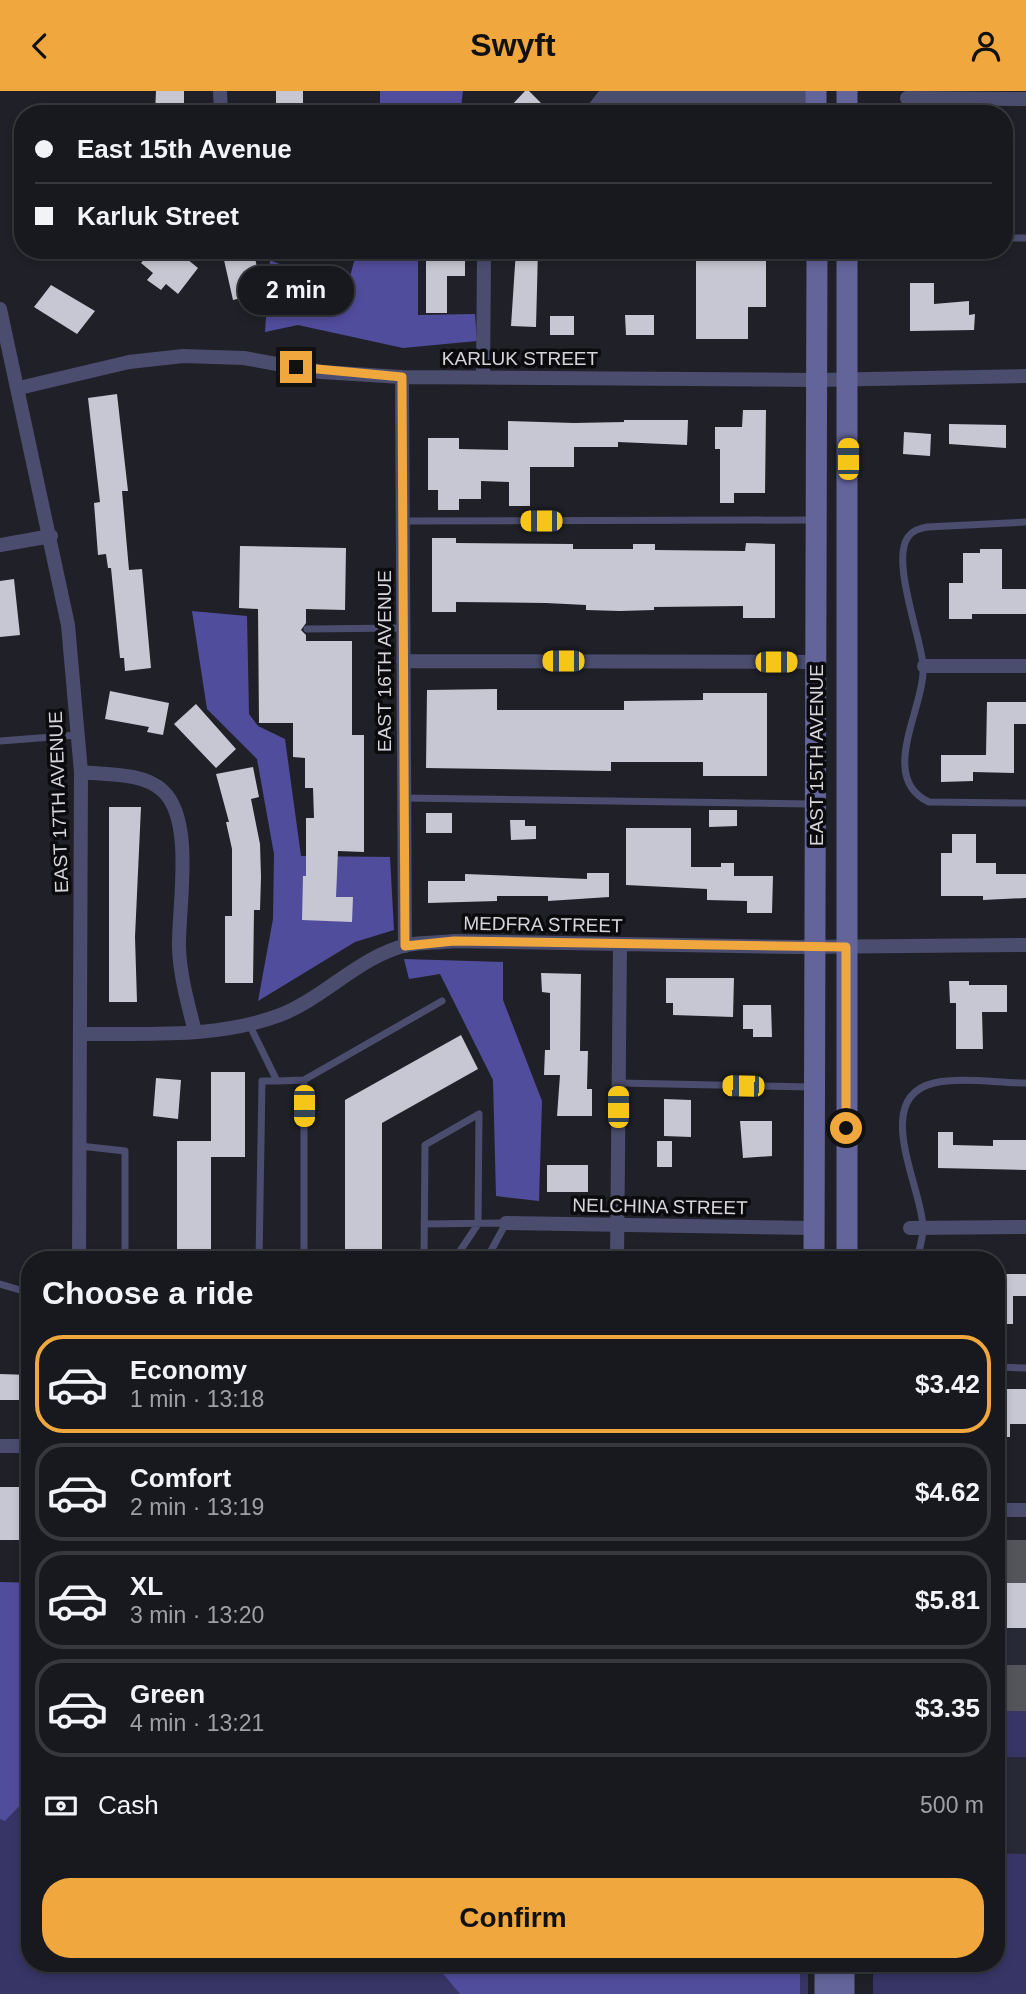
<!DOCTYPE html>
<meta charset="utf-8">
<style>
body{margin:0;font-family:Arial,sans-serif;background:#212227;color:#f1f3f6;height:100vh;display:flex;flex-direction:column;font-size:26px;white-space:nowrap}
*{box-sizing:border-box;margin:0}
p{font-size:23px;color:#9fa0a4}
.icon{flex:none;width:38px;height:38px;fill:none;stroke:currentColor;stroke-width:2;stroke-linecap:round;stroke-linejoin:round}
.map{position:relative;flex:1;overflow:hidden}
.drawer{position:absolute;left:21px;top:1160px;width:984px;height:721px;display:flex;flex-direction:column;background:#18191e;border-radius:28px;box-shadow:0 4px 10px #0003,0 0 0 2px #36383c}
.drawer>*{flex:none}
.hud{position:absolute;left:14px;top:14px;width:999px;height:154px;border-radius:28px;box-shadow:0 4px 10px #0003,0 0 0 2px #36383c;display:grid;align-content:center;height:154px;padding:0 21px;background:#18191e}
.end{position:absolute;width:32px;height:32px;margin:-16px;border:9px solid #efa73e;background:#111;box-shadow:0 0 0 4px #111}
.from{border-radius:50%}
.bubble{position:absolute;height:49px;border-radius:24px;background:#18191e;box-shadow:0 4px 10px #0003,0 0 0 2px #36383c;font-size:23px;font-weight:800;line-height:49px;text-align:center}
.car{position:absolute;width:21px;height:42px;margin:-21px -10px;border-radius:9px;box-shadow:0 0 5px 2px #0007;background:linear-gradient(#f5c518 24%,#345 0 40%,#f5c518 0 76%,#345 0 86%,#f5c518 0)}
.hud b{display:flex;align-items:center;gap:24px;height:66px;font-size:26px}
.hud b+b{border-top:2px solid #36383c}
.hud i{width:18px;height:18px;background:#f1f3f6}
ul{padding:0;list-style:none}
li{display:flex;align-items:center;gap:21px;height:98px;margin:0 14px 10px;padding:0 7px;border:4px solid #36383c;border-radius:28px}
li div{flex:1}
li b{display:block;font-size:26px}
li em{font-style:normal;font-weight:800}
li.selected{border-color:#efa73e}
li>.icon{width:63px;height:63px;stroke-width:1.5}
h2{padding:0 21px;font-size:32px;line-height:84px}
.pay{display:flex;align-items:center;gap:18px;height:77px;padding:0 21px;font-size:26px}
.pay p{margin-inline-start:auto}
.cta{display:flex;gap:14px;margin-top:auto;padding:14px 21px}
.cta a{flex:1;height:80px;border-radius:28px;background:#efa73e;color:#111;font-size:28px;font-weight:800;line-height:80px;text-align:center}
header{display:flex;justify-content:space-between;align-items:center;height:91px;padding:0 21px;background:#efa73e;color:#111;font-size:32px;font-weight:800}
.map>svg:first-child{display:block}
.built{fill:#282936}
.green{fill:#363566}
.forest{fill:#514d9d}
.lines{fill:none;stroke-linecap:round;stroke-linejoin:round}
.taxiway{stroke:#54545b;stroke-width:46}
.building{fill:#c6c7d2}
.service{stroke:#4b4d6f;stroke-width:7}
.minor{stroke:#4b4d6f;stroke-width:14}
.secondary{stroke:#63649a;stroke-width:21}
.route{stroke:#efa73e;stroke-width:9}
.labels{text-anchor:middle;stroke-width:7;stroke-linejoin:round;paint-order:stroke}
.street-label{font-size:19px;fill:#d5d5da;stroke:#0b0b0e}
</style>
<header><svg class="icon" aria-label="back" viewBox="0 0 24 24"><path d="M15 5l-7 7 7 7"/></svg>Swyft<svg class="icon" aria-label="person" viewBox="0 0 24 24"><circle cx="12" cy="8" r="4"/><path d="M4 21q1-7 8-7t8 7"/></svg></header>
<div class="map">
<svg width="1026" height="1903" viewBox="0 0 1026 1903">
<rect width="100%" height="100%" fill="#202128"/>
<path class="built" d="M996,1449H1026V1903H873V1873L996,1872Z"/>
<path class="green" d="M0,1491L30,1492V1872H808V1903H0Z
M996,1616L1026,1620V1666H996Z
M996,1762L1026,1763V1903H873V1873L996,1872Z"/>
<path class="forest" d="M380,0H463L460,23H380Z
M357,159H418V224L475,223L477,250L403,257L298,234L265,241L270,169L346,201Z
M192,520L247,525L249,623L258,635L285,648L301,765L390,766L394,839L355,851L258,910L273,828L274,763L257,668L207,618Z
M404,868L503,871V909L542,1010L539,1110L496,1105L493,989L440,883L409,888Z
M0,1491L30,1492V1704L5,1730L0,1728Z
M435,1873H800V1903H460Z"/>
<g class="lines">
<path class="taxiway" d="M996,1472H1026
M996,1597H1026"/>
</g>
<path class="building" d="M156,0H184V23H155Z
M276,0H303V23H276Z
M525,0H529L552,23H518L510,16Z
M152,159H176L198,177L178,203L166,193L161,199L147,189L153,182L141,172Z
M516,159H538L536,236L511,235Z
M696,160H766V216H748V248H696Z
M254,163L263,202L233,209L224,169Z
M426,163H465V185H447V222H426Z
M910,192H934V213L969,210V224L975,223L974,239L910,240Z
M51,194L95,220L77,243L34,216Z
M625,224H654V244H626Z
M550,225H574V244H550Z
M117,303L128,400H122L129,479L142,478L151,577L125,580L124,567H120L111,477H108L106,463L98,464L94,412L100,411L88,307Z
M743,319H766L765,402H734V412H720V358H715V336H742Z
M624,329H688L687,354L618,351V356H574V376H530V415H509V391L481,390V408H459V419H438V399H428V347H459V358L508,359V330L574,332L624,331Z
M949,333L1006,334V357L949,353Z
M904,341L931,343L930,365L903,363Z
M432,447H456V452L573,453V458H633V453H655V459L745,460L746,452L775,453V527H743V515L654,516V519L620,520L586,519V514L546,512L456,511V521H432Z
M240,455L346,457L345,519L306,518V532L301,539L306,544V550H352V644H364V761L338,760L336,806H353L352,831L302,829L303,785H306V727H314L313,697H305V667L293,666V632H259L258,518L239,517Z
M980,458H1002V498H1026V523H972V528H949V492H963V462H980Z
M14,488L20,544L0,546V490Z
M497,598V619H624V610L703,609V602H767V685H703V671H611V680L426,677L427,599Z
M110,600L169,612L163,644L147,641L149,636L105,628Z
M987,611H1026V633H1014V682L973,681V690L941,691V664H986Z
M196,613L236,658L216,677L174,633Z
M253,676L259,706L251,708L260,753L261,786L260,819H254L253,892H225V825H232V758L226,731H229L216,683Z
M109,716H141L135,846L137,911H109Z
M709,719H737V735L709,736Z
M426,722H452V742H426Z
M510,729H525V735H536V748L511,749Z
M626,737H691V776H721V772H734V785H773L772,822H747V810L707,809V798L626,794Z
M952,743H976V772H996V783H1026V807L983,809V805H941V762H952Z
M587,782H609V806L548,810V805H497V810L428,812V790H465V783L587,788Z
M541,882L581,883L580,960H588L587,998H592V1025H557L560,984H544L545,959H550V902L542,901Z
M666,887H734L733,926L673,924V912H666Z
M949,890H969V894H1007V921H982L983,958H956V912H950Z
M743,914H771L772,946H753V938H743Z
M461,944L478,978L382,1032V1169H345V1009Z
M211,981H245V1066H211V1169H177V1050H211Z
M156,987L181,989L178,1028L153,1025Z
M664,1008L691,1009V1046L664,1045Z
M740,1030H772V1065L743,1067Z
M938,1041H953V1054L993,1055V1049H1026V1079L938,1077Z
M657,1050H672V1076H657Z
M547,1074H588V1101H547Z
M996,1183H1026V1205H1013V1233H996Z
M0,1283L30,1284V1309H0Z
M996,1298H1026V1333H1010V1346H996Z
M0,1396H28V1449H0Z
M996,1492H1026V1537H996Z"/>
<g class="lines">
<path class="service" d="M919,23L923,7
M1004,147H1026
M403,430L815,429
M1026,431L927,436C919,438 913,439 908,446C891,469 920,544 923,573C927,614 876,686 929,711L1026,712
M307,538L403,537
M0,650L78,644
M404,707L811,713
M249,933L277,990L304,989
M619,992L810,996
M80,1055L125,1060V1169
M424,1133L506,1132L486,1169
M259,1169L262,990H277
M304,1169V989L442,910
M424,1169L425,1054L479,1023L478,1133L454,1169
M917,1169C919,1159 923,1147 923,1137C923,1098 870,1007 934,992C959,986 999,992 1026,992
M0,1193L30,1202
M996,1276L1026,1277"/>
<path class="minor" d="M220,0L221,23
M603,7H816
M907,7L1026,8
M590,23L607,1
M0,218L68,534L81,681L79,1169
M402,286L405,855
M483,286L484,166L487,159
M19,297L129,271L183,265L244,267L321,281L402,286L817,289L1026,285
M0,454L51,445
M403,570L816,571
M924,575H1026
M81,681C106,684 143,681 163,700C195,730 178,816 179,857C180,885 188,913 195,941
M80,943C146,942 217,948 280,924C324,907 360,865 407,854C422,851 439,852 454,850L797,856L1026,854
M506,1132L814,1137
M910,1137L1026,1136
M617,1169L620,854
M0,1355H30
M996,1419H1026"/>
<path class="secondary" d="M847,0V23
M816,23V0
M814,1169L817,159
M847,1169V159
M825,1872V1903
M844,1872V1903"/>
</g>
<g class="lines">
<path class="route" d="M296,276L402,286L405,855L454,850L846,856V1037"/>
</g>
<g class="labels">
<g class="street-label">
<text x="520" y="274">KARLUK STREET</text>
<text transform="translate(384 570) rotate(-90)" y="7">EAST 16TH AVENUE</text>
<text transform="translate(816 664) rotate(-90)" y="7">EAST 15TH AVENUE</text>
<text transform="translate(58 711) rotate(-92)" y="7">EAST 17TH AVENUE</text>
<text transform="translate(543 833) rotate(1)" y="7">MEDFRA STREET</text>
<text transform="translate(660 1115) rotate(1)" y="7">NELCHINA STREET</text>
</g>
</g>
</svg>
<i class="end from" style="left:846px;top:1037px"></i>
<i class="end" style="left:296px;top:276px"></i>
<div class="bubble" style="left:238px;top:175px;width:116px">2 min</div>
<i class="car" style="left:848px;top:368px;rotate:0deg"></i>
<i class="car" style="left:541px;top:430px;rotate:270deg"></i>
<i class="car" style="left:563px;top:570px;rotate:270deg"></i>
<i class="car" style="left:776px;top:571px;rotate:90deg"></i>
<i class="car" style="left:743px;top:995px;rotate:271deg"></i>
<i class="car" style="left:304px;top:1015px;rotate:180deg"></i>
<i class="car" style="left:618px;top:1016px;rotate:0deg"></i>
<div class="hud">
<b><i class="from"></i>East 15th Avenue</b>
<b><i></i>Karluk Street</b>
</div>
<section class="drawer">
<h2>Choose a ride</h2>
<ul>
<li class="selected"><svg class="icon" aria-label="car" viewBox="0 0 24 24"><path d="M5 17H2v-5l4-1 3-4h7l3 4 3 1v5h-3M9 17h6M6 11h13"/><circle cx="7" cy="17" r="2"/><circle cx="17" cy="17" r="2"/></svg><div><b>Economy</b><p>1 min · 13:18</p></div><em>$3.42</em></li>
<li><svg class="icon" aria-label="car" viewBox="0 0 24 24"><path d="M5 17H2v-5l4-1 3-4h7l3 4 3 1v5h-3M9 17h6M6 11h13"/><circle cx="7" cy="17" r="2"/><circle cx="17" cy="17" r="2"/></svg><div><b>Comfort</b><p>2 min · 13:19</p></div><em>$4.62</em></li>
<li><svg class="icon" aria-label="car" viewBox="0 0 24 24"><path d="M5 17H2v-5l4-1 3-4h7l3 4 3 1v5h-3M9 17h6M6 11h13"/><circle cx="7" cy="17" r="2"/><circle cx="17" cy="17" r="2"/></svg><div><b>XL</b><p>3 min · 13:20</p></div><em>$5.81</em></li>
<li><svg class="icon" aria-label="car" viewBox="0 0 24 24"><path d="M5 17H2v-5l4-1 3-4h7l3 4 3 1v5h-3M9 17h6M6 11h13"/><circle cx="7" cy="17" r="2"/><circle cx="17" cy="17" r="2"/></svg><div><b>Green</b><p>4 min · 13:21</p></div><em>$3.35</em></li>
</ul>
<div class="pay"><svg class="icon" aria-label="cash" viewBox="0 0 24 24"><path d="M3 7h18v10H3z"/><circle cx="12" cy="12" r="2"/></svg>Cash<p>500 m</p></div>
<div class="cta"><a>Confirm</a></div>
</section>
</div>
